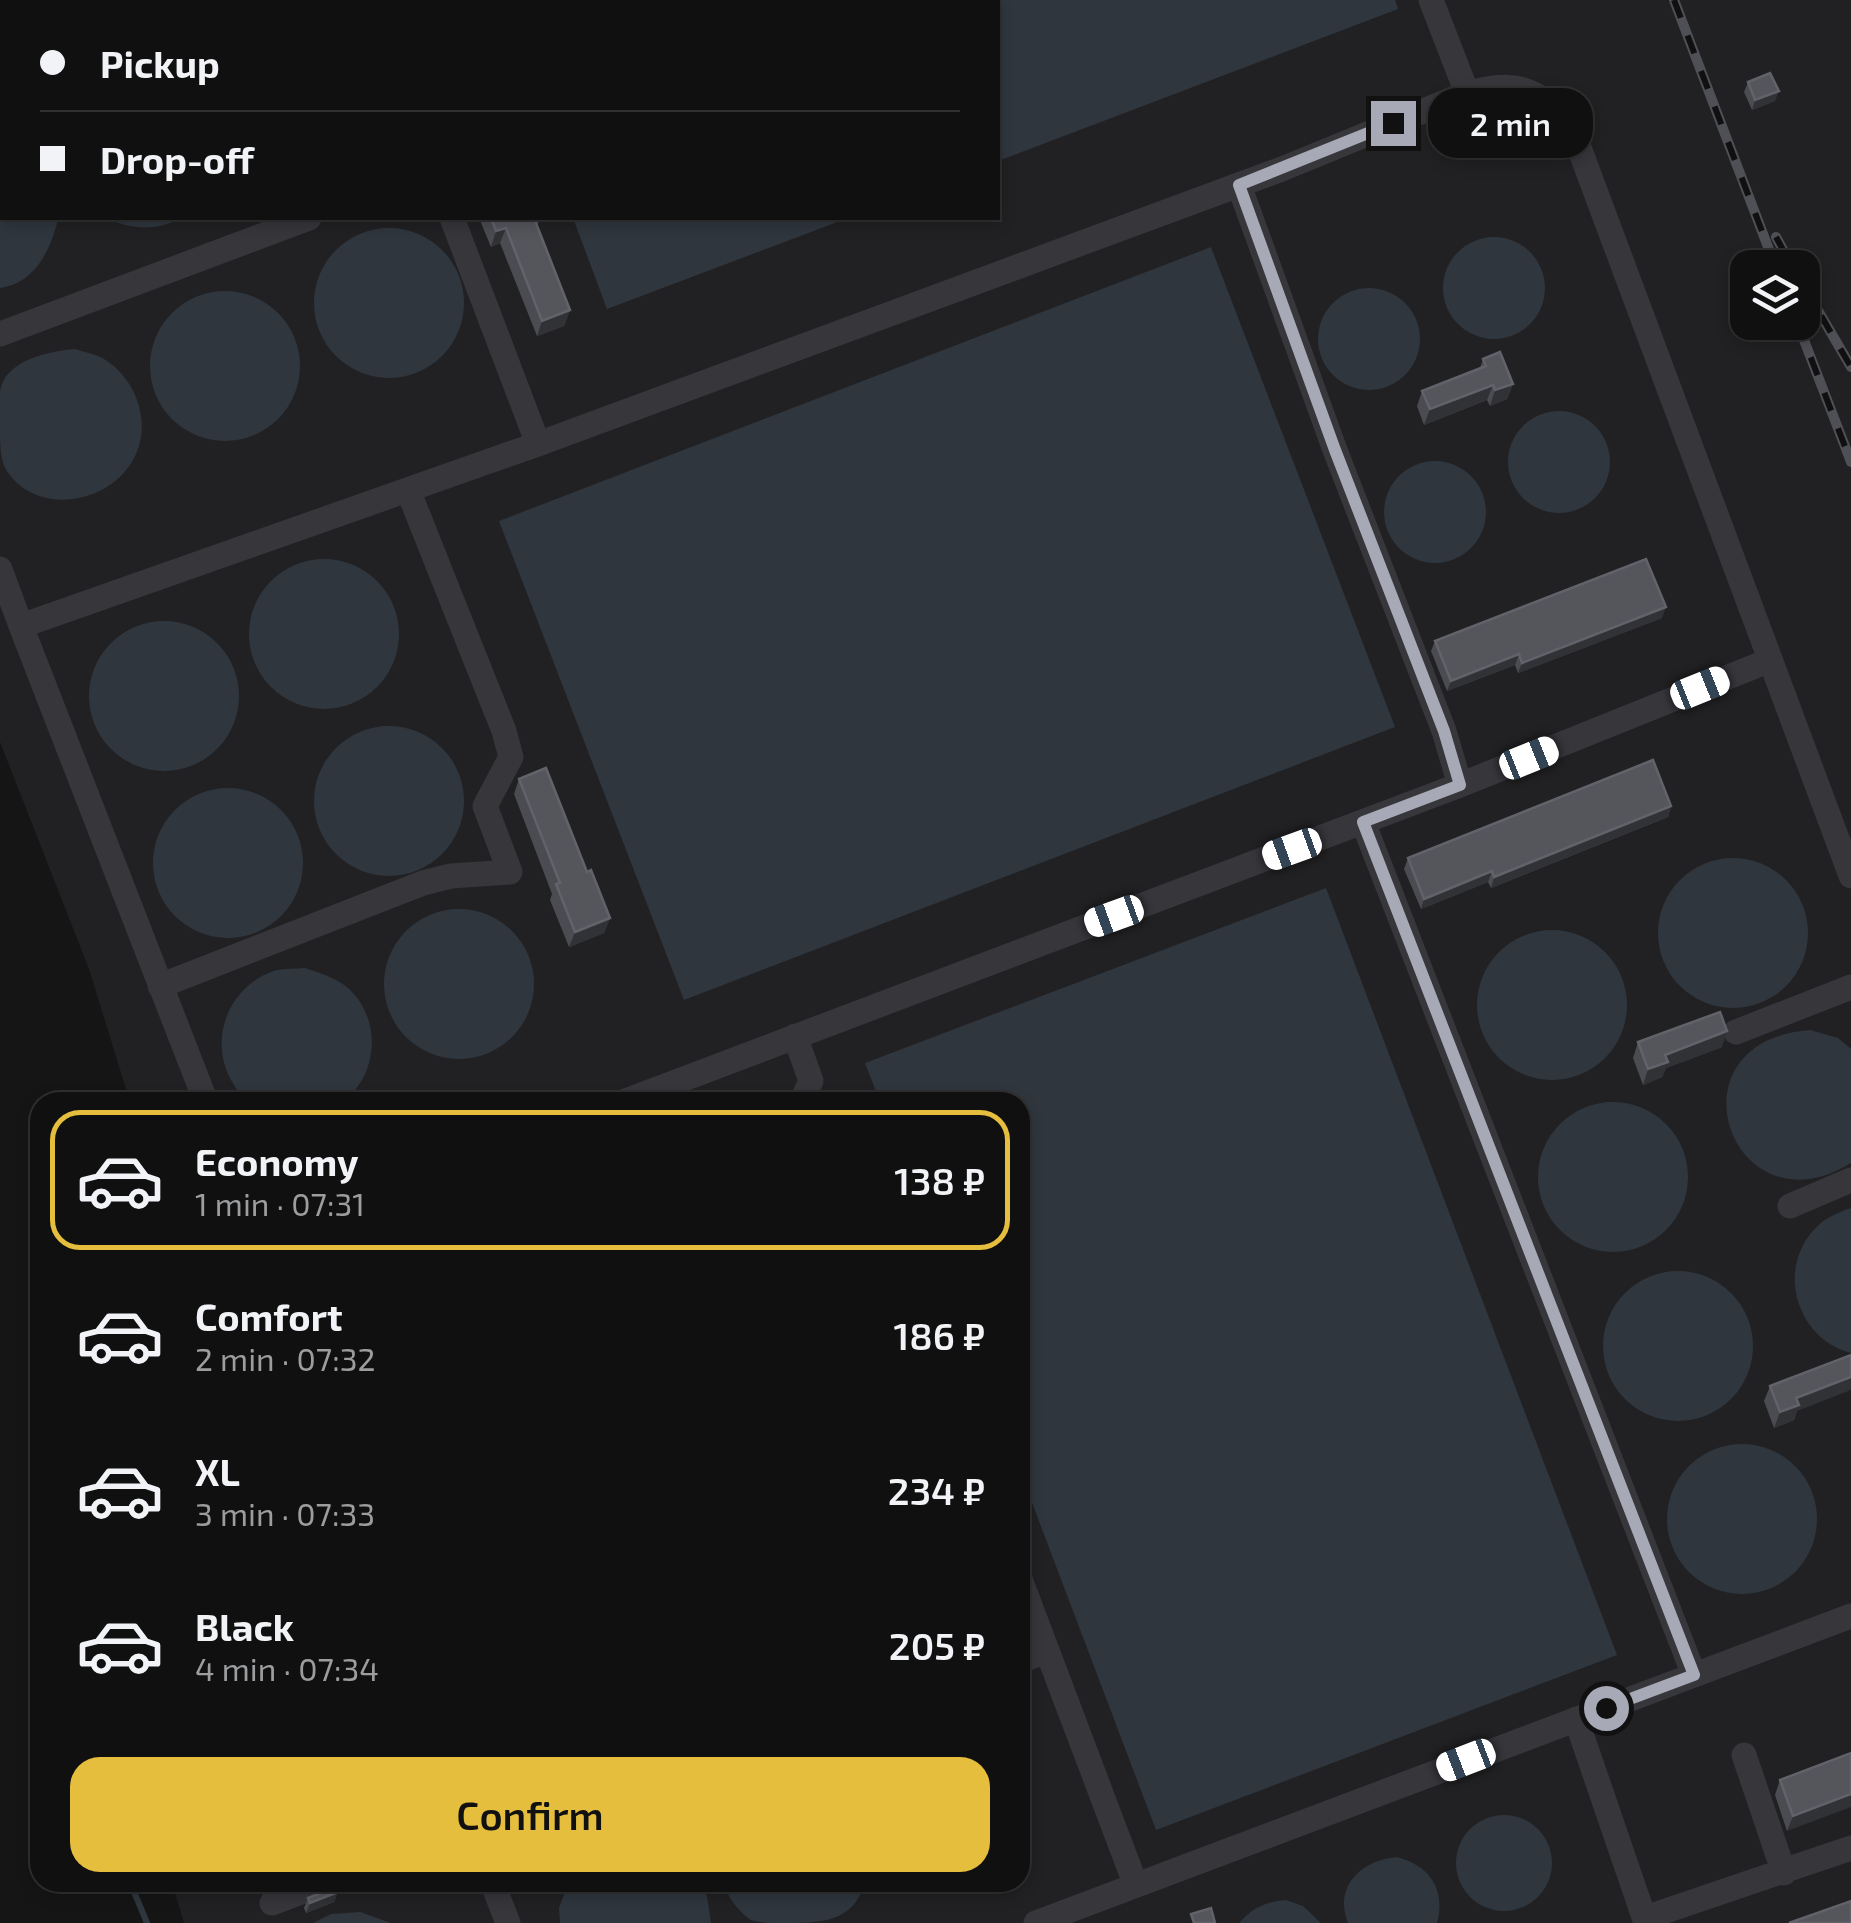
<!DOCTYPE html>
<meta charset="utf-8">
<style>
body{margin:0;font-family:"Exo 2",sans-serif;background:#1e1e1e;color:#f1f3f6;height:100vh;display:flex;flex-direction:column;font-size:38px;white-space:nowrap}
*{box-sizing:border-box;margin:0}
p{font-size:32px;color:#9c9d9f}
.icon{flex:none;width:55px;height:55px;fill:none;stroke:currentColor;stroke-width:2;stroke-linecap:round;stroke-linejoin:round}
.map{position:relative;flex:1;overflow:hidden}
.side{position:absolute;left:30px;top:1092px;width:1000px;height:800px;display:flex;flex-direction:column;background:#101010;border-radius:30px;box-shadow:0 5px 15px #0003,0 0 0 2px #303030}
.side>*{flex:none}
.guide{position:absolute;left:0px;top:0px;width:1000px;height:220px;box-shadow:0 5px 15px #0003,0 0 0 2px #303030;display:grid;align-content:center;height:220px;padding:0 40px;background:#101010}
.buttons{position:absolute;left:1730px;top:250px;display:grid;gap:20px}
.buttons a{display:grid;place-items:center;width:90px;height:90px;border-radius:20px;background:#101010;box-shadow:0 5px 15px #0003,0 0 0 2px #303030;font-size:50px}
.end{position:absolute;width:45px;height:45px;margin:-22px;border:12px solid #a7aab6;background:#111;box-shadow:0 0 0 5px #111}
.from{border-radius:50%}
.bubble{position:absolute;height:70px;border-radius:30px;background:#101010;box-shadow:0 5px 15px #0003,0 0 0 2px #303030;font-size:32px;font-weight:600;line-height:70px;text-align:center}
.car{position:absolute;width:30px;height:60px;margin:-30px -15px;border-radius:12px;box-shadow:0 0 8px 2px #0007;background:linear-gradient(#fff 24%,#345 0 40%,#fff 0 76%,#345 0 86%,#fff 0)}
.guide b{display:flex;align-items:center;gap:35px;height:95px;font-size:38px}
.guide b+b{border-top:2px solid #303030}
.guide i{width:25px;height:25px;background:#f1f3f6}
ul{padding:18px 0 0;list-style:none}
li{display:flex;align-items:center;gap:30px;height:140px;margin:0 20px 15px;padding:0 20px;border:5px solid transparent;border-radius:30px}
li div{flex:1}
li b{display:block;font-size:38px}
li em{font-style:normal;font-weight:600}
li.selected{border-color:#e6be3d}
li>.icon{width:90px;height:90px;stroke-width:1.5}
.button{display:flex;gap:20px;margin-top:auto;padding:20px 40px}
.button a{flex:1;height:115px;border-radius:30px;background:#e6be3d;color:#111;font-size:40px;font-weight:600;line-height:115px;text-align:center}
.map>svg:first-child{display:block}
.built{fill:#212123;fill-rule:evenodd}
.water{fill:#2f363e}
.lines{fill:none;stroke-linecap:round;stroke-linejoin:round}
.stream{stroke:#2f363e;stroke-width:6}
.minor{stroke:#36363b;stroke-width:25}
.rail-casing{stroke:#4f5056;stroke-width:10}
.rail{stroke:#101011;stroke-width:6;stroke-dasharray:19;stroke-linecap:butt}
.wall{fill:#4b4c51}
.shaded-wall{fill:#313235}
.building{fill:#55565c;stroke:#62636a;stroke-width:2.5}
.route{stroke:#a7aab6;stroke-width:12}
</style>
<div class="map">
<svg width="1851" height="1923" viewBox="0 0 1851 1923">
<rect width="100%" height="100%" fill="#151516"/>
<path class="built" d="M0,0H1851V1923H184L172,1883L1020,1882V1102H130L89,969L0,742ZM2,2H998V218H2ZM1748,268H1802V322H1748Z"/>
<path class="water" d="M490,0H1395L1398,9L998,161V2Z
M0,143L2,218H58V220C50,251 35,283 0,288Z
M106,218H180C157,232 130,229 106,218Z
M573,218H848L607,309Z
M314 303a75 75 0 1 1 150 0a75 75 0 1 1-150 0Z
M1443 288a51 51 0 1 1 102 0a51 51 0 1 1-102 0Z
M1211,247L1395,727L684,1000L499,521Z
M1318 339a51 51 0 1 1 102 0a51 51 0 1 1-102 0Z
M150 366a75 75 0 1 1 150 0a75 75 0 1 1-150 0Z
M75,349C84,352 96,354 104,359C137,379 153,425 133,460C108,505 34,517 5,468C0,456 0,443 0,430C0,418 0,404 0,392C4,360 50,351 75,349Z
M1508 462a51 51 0 1 1 102 0a51 51 0 1 1-102 0Z
M1384 512a51 51 0 1 1 102 0a51 51 0 1 1-102 0Z
M249 634a75 75 0 1 1 150 0a75 75 0 1 1-150 0Z
M89 696a75 75 0 1 1 150 0a75 75 0 1 1-150 0Z
M314 801a75 75 0 1 1 150 0a75 75 0 1 1-150 0Z
M153 863a75 75 0 1 1 150 0a75 75 0 1 1-150 0Z
M1658 933a75 75 0 1 1 150 0a75 75 0 1 1-150 0Z
M1326,888L1617,1655L1156,1830L1020,1471V1102H880L865,1063Z
M384 984a75 75 0 1 1 150 0a75 75 0 1 1-150 0Z
M1477 1005a75 75 0 1 1 150 0a75 75 0 1 1-150 0Z
M305,968C323,974 341,979 354,994C382,1026 376,1077 343,1102C325,1103 263,1107 250,1101C240,1097 235,1087 230,1078C209,1037 229,986 274,971C283,968 295,969 305,968Z
M1810,1030L1838,1038L1851,1049V1163C1731,1237 1663,1041 1810,1030Z
M1538 1177a75 75 0 1 1 150 0a75 75 0 1 1-150 0Z
M1851,1208V1353C1793,1338 1774,1261 1822,1222C1830,1216 1842,1211 1851,1208Z
M1603 1346a75 75 0 1 1 150 0a75 75 0 1 1-150 0Z
M1667 1519a75 75 0 1 1 150 0a75 75 0 1 1-150 0Z
M1020,1764C1033,1786 1031,1812 1020,1835Z
M1456 1863a48 48 0 1 1 96 0a48 48 0 1 1-96 0Z
M1397,1857C1430,1866 1446,1889 1437,1923H1348C1333,1886 1362,1860 1397,1857Z
M568,1883H700L707,1896L711,1923H560L559,1908Z
M722,1883H865C853,1923 820,1923 782,1923C772,1923 760,1923 751,1920C736,1910 730,1898 722,1883Z
M1286,1900L1303,1906L1321,1923H1239C1253,1907 1265,1902 1286,1900Z
M360,1912L391,1923H313L331,1914Z"/>
<g class="lines">
<path class="stream" d="M130,1882L147,1923"/>
<path class="minor" d="M370,0L371,2
M1431,0L1467,93
M34,2L40,0
M0,16L2,15
M1239,185L1335,450L1444,731L1460,785
M452,218L538,444
M0,334L309,218
M0,569L21,626L538,444L1282,169L1467,93C1518,81 1528,87 1568,118L1851,876
M21,626L206,1102
M1363,822L1694,1675
M160,986L423,883L451,876L510,872L485,806L511,757L504,731L408,490
M1736,1032L1851,987
M795,1036L811,1081L801,1102
M623,1102L1460,785L1768,661
M1790,1206L1851,1180
M1020,1579L1135,1883
M1020,1661L1047,1651
M1576,1719L1646,1923
M1744,1755L1784,1873
M492,1882L508,1923
M272,1903L327,1882
M1645,1918L1851,1848
M1036,1923L1851,1616"/>
<defs>
<path id="rail" d="M1674,0L1776,268
M1776,237L1793,268
M1802,283L1851,367
M1797,322L1851,462"/>
</defs>
<use href="#rail" class="rail-casing"/>
<use href="#rail" class="rail"/>
</g>
<path class="wall" d="M1748,82L1775,101L1752,110L1744,92Z
M479,218H540L537,226L570,310L564,326L537,336L500,243L491,247Z
M1483,359L1513,384L1507,399L1490,406L1487,400L1424,425L1417,406L1422,391L1480,368Z
M1662,618L1518,673L1515,665L1447,691L1431,651L1435,641Z
M519,779L587,872L610,918L604,933L569,947L550,900L552,894L514,794Z
M1671,806L1668,817L1491,888L1488,882L1421,909L1404,869L1408,858Z
M1638,1042L1722,1047L1666,1068L1662,1077L1643,1085L1633,1058Z
M1770,1386L1797,1411L1794,1420L1774,1428L1764,1401Z
M1851,1753L1787,1831L1775,1795L1780,1780Z
M338,1892L334,1902L306,1913L304,1908L308,1898Z"/>
<path class="shaded-wall" d="M1779,91L1775,101L1752,110L1755,100Z
M506,228L500,243L491,247L496,231Z
M570,310L564,326L537,336L542,321Z
M1513,384L1507,399L1490,406L1495,390Z
M1493,385L1487,400L1424,425L1430,409Z
M1666,607L1662,618L1518,673L1522,663Z
M1519,654L1515,665L1447,691L1451,681Z
M1671,806L1668,817L1491,888L1494,877Z
M1492,871L1488,882L1421,909L1424,899Z
M610,918L604,933L569,947L575,932Z
M1727,1031L1722,1047L1666,1068L1662,1077L1643,1085L1648,1069L1665,1055Z
M1851,1377V1390L1797,1411L1794,1420L1774,1428L1780,1412L1796,1398Z
M1851,1794V1807L1787,1831L1793,1816Z
M338,1892L334,1902L306,1913L310,1903Z"/>
<path class="building" d="M54,0H138L139,2H48Z
M2,20V59L0,60V21Z
M1770,73L1779,91L1755,100L1748,82Z
M491,218H534L570,310L542,321L506,228L496,231Z
M1500,352L1513,384L1495,390L1493,385L1430,409L1422,391L1486,366L1483,359Z
M1646,559L1666,607L1522,663L1519,654L1451,681L1435,641Z
M1653,760L1671,806L1494,877L1492,871L1424,899L1408,858Z
M546,768L587,872L591,870L610,918L575,932L556,884L560,883L519,779Z
M1720,1012L1727,1031L1665,1055L1668,1062L1648,1069L1638,1042Z
M1851,1355V1377L1796,1398L1799,1405L1780,1412L1770,1386Z
M1851,1753V1794L1793,1816L1780,1780Z
M336,1887L338,1892L310,1903L308,1898Z
M1851,1901V1923H1789Z
M1211,1908L1215,1923H1194L1191,1914Z"/>
<g class="lines">
<path class="route" d="M1393,123L1239,185L1335,450L1444,731L1460,785L1363,822L1694,1675L1606,1708"/>
</g>
</svg>
<div class="buttons">
<a><svg class="icon" aria-label="layers" viewBox="0 0 24 24"><path d="M12 4l9 5-9 5-9-5zM3 14l9 5 9-5"/></svg></a>
</div>
<i class="end from" style="left:1606px;top:1708px"></i>
<i class="end" style="left:1393px;top:123px"></i>
<div class="bubble" style="left:1428px;top:88px;width:165px">2 min</div>
<i class="car" style="left:1700px;top:688px;rotate:68deg"></i>
<i class="car" style="left:1529px;top:758px;rotate:68deg"></i>
<i class="car" style="left:1292px;top:849px;rotate:250deg"></i>
<i class="car" style="left:1114px;top:916px;rotate:250deg"></i>
<i class="car" style="left:1466px;top:1760px;rotate:249deg"></i>
<div class="guide">
<b><i class="from"></i>Pickup</b>
<b><i></i>Drop-off</b>
</div>
<section class="side">
<ul>
<li class="selected"><svg class="icon" aria-label="car" viewBox="0 0 24 24"><path d="M5 17H2v-5l4-1 3-4h7l3 4 3 1v5h-3M9 17h6M6 11h13"/><circle cx="7" cy="17" r="2"/><circle cx="17" cy="17" r="2"/></svg><div><b>Economy</b><p>1 min · 07:31</p></div><em>138 ₽</em></li>
<li><svg class="icon" aria-label="car" viewBox="0 0 24 24"><path d="M5 17H2v-5l4-1 3-4h7l3 4 3 1v5h-3M9 17h6M6 11h13"/><circle cx="7" cy="17" r="2"/><circle cx="17" cy="17" r="2"/></svg><div><b>Comfort</b><p>2 min · 07:32</p></div><em>186 ₽</em></li>
<li><svg class="icon" aria-label="car" viewBox="0 0 24 24"><path d="M5 17H2v-5l4-1 3-4h7l3 4 3 1v5h-3M9 17h6M6 11h13"/><circle cx="7" cy="17" r="2"/><circle cx="17" cy="17" r="2"/></svg><div><b>XL</b><p>3 min · 07:33</p></div><em>234 ₽</em></li>
<li><svg class="icon" aria-label="car" viewBox="0 0 24 24"><path d="M5 17H2v-5l4-1 3-4h7l3 4 3 1v5h-3M9 17h6M6 11h13"/><circle cx="7" cy="17" r="2"/><circle cx="17" cy="17" r="2"/></svg><div><b>Black</b><p>4 min · 07:34</p></div><em>205 ₽</em></li>
</ul>
<div class="button"><a>Confirm</a></div>
</section>
</div>
